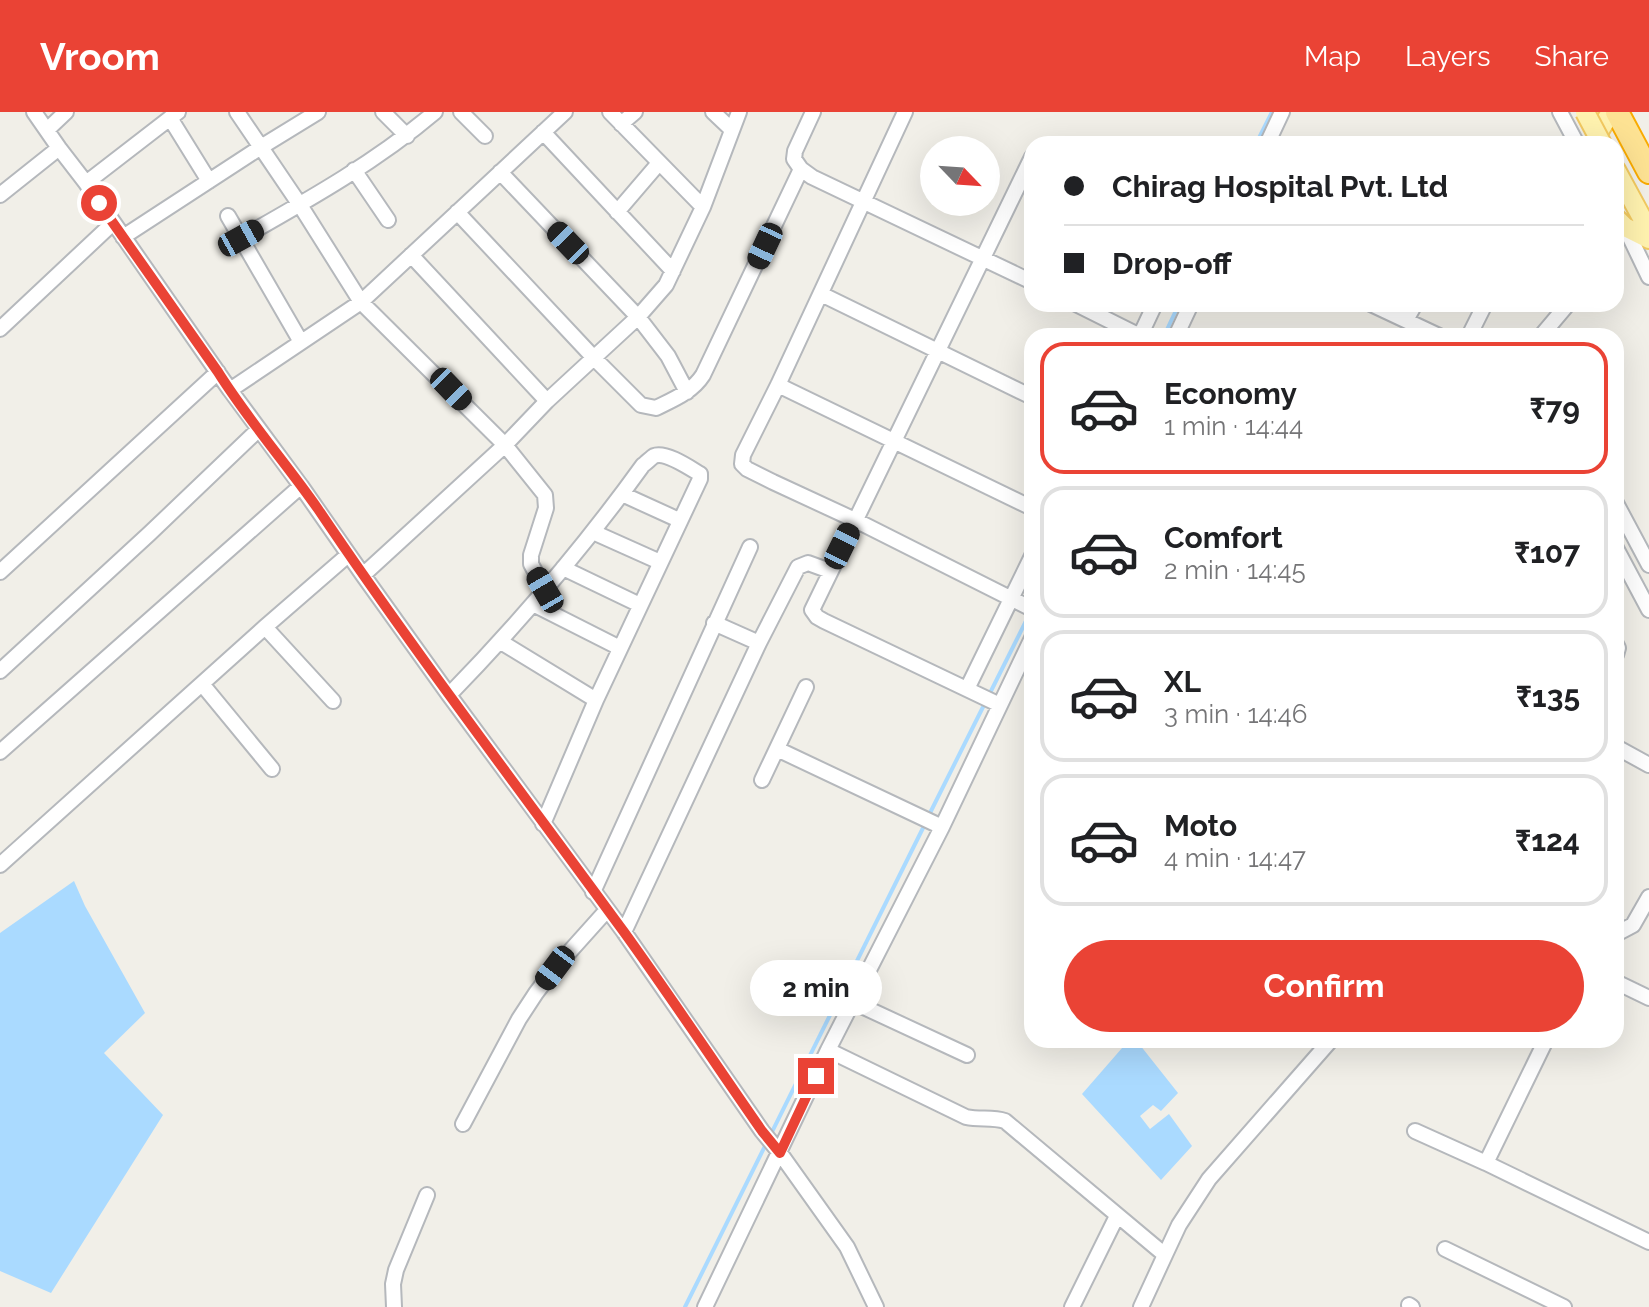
<!DOCTYPE html>
<meta charset="utf-8">
<style>
body{margin:0;font-family:Raleway,sans-serif;background:#f2f2f2;color:#202124;height:100vh;display:flex;flex-direction:column;font-size:30px;white-space:nowrap}
*{box-sizing:border-box;margin:0}
p{font-size:26px;color:#757577}
.icon{flex:none;width:44px;height:44px;fill:none;stroke:currentColor;stroke-width:2;stroke-linecap:round;stroke-linejoin:round}
.map{position:relative;flex:1;overflow:hidden}
.panel{position:absolute;left:1024px;top:216px;width:600px;height:720px;display:flex;flex-direction:column;background:#fff;border-radius:24px;box-shadow:0 8px 32px #0002}
.panel>*{flex:none}
.hud{position:absolute;left:1024px;top:24px;width:600px;height:176px;border-radius:24px;box-shadow:0 8px 32px #0002;display:grid;align-content:center;height:176px;padding:0 40px;background:#fff}
.needle{width:52px;rotate:115deg}
.buttons{position:absolute;left:920px;top:24px;display:grid;gap:16px}
.buttons a{display:grid;place-items:center;width:80px;height:80px;border-radius:50%;background:#fff;box-shadow:0 8px 32px #0002;font-size:40px}
.end{position:absolute;width:36px;height:36px;margin:-18px;border:10px solid #ea4335;background:#fff;box-shadow:0 0 0 4px #fff}
.from{border-radius:50%}
.bubble{position:absolute;height:56px;border-radius:28px;background:#fff;box-shadow:0 8px 32px #0002;font-size:26px;font-weight:700;line-height:56px;text-align:center}
.car{position:absolute;width:24px;height:48px;margin:-24px -12px;border-radius:10px;box-shadow:0 0 6px 2px #0007;background:linear-gradient(#222 24%,#8ab4d8 0 40%,#222 0 76%,#8ab4d8 0 86%,#222 0)}
.hud b{display:flex;align-items:center;gap:28px;height:76px;font-size:30px}
.hud b+b{border-top:2px solid #e0e0e0}
.hud i{width:20px;height:20px;background:#202124}
ul{padding:14px 0 0;list-style:none}
li{display:flex;align-items:center;gap:24px;height:132px;margin:0 16px 12px;padding:0 24px;border:4px solid #e0e0e0;border-radius:24px}
li div{flex:1}
li b{display:block;font-size:30px}
li em{font-style:normal;font-weight:700}
li.current{border-color:#ea4335}
li>.icon{width:72px;height:72px;stroke-width:1.5}
.button{display:flex;gap:16px;margin-top:auto;padding:16px 40px}
.button a{flex:1;height:92px;border-radius:48px;background:#ea4335;color:#fff;font-size:32px;font-weight:700;line-height:92px;text-align:center}
header{display:flex;align-items:center;gap:48px;box-sizing:border-box;height:112px;padding:0 40px;background:#ea4335;color:#fff}
header strong{font-size:38px}
nav{display:flex;gap:44px;margin-inline-start:auto;font-size:28px}
.map>svg:first-child{display:block}
.water{fill:#aadaff}
.lines{fill:none;stroke-linecap:round;stroke-linejoin:round}
.stream{stroke:#aadaff;stroke-width:4}
.minor-casing{stroke:#b5b8bc;stroke-width:18}
.major-casing{stroke:#f2c960;stroke-width:22}
.highway-casing{stroke:#f9ab00;stroke-width:26}
.minor{stroke:#fff;stroke-width:14}
.major{stroke:#fff2af;stroke-width:18}
.highway{stroke:#fde293;stroke-width:22}
.major-bridge-casing{stroke:#f2c960;stroke-width:22;stroke-linecap:butt}
.major-bridge{stroke:#fff2af;stroke-width:18}
.route{stroke:#ea4335;stroke-width:10}
</style>
<header>
<strong>Vroom</strong>
<nav><a>Map</a><a>Layers</a><a>Share</a></nav>
</header>
<div class="map">
<svg width="1649" height="1195" viewBox="0 0 1649 1195">
<rect width="100%" height="100%" fill="#f1efe8"/>
<path class="water" d="M74,769L85,794L145,901L104,941L163,1003L51,1181L0,1159V821Z
M1129,928H1136L1178,981L1161,999L1153,993L1140,1004L1150,1017L1169,1002L1192,1034L1161,1068L1082,982Z"/>
<g class="lines">
<path class="stream" d="M1256,32L1272,0
M1164,224L1179,192
M990,581L1030,501
M929,703L984,593
M685,1195L924,714"/>
<defs>
<path id="minor" d="M34,0L59,36L86,71L230,278L301,374L363,463L449,583L624,820L762,1019L780,1041L847,1135L876,1195
M237,0L300,93L361,190L505,333L545,383L546,396L531,443V452L545,478
M383,0L407,24
M461,0L485,24
M610,0L703,95
M713,0L732,18
M813,0L795,39L794,47L801,57L812,65L1032,170
M905,0L778,273L743,343L742,352L747,357L773,370L855,408L1032,497
M1560,0L1577,32
M170,6L209,69
M621,12L635,0
M47,18L66,0
M543,20L673,159
M1267,32L1282,0
M354,58L388,108
M500,60L638,205L668,244L687,280
M86,71L178,0
M0,83L59,36
M457,100L594,246L641,293L656,296C674,287 692,280 703,263L801,57
M617,100L659,51
M228,104L301,230
M1625,115L1649,165
M123,125L261,35L318,0
M241,126C308,88 376,50 435,0
M411,143L547,289
M821,182L1032,285
M1076,192L1140,224
M1371,192L1439,224
M1406,208L1415,192
M0,217L113,111
M1140,224L1155,192
M1176,224L1191,192
M1469,224L1485,192
M1541,224L1568,192
M778,273L1032,396
M230,278L361,190L565,0
M622,382L679,408
M1616,391L1649,453
M593,420L660,450
M1616,436L1649,498
M563,456L640,493
M0,460L218,260
M363,463L505,333L547,289L638,205L666,173L703,95L739,0
M533,492L620,536
M265,515L333,589
M501,530L596,588
M759,531L798,455L808,451L830,459
M1616,532L1618,536L1616,543
M0,559L149,422L259,317
M202,572L272,657
M967,577L1032,444
M449,583C519,511 584,435 643,353C645,352 652,345 654,344C665,339 690,356 700,362V367L596,588L543,712
M1000,593L824,509L817,505L812,498L1032,45
M1616,635L1649,653
M777,637L942,715
M0,640L301,374
M762,668L806,575
M0,753L265,515L348,443
M593,780L750,435
M624,820L759,531L714,511
M1616,822L1633,813L1649,785
M1616,870L1649,886
M853,890L967,943
M828,938L966,1005C980,1008 992,1005 1005,1009L1165,1143L1179,1113L1209,1067L1331,928
M463,1012L519,907L536,881L555,856L607,798
M1415,1019L1486,1051L1649,1130
M1486,1051L1546,928
M1445,1137L1564,1195
M1409,1193L1412,1195
M394,1195L393,1172L396,1158L427,1083
M705,1195L828,938L942,715L1032,526
M1072,1195L1117,1104
M1141,1195L1165,1143"/>
<path id="major" d="M1596,32L1598,21L1611,0
M1616,58L1649,119
M1616,106L1625,115L1649,127"/>
<path id="highway" d="M1617,0L1649,60"/>
</defs>
<use href="#minor" class="minor-casing"/>
<use href="#major" class="major-casing"/>
<use href="#highway" class="highway-casing"/>
<use href="#minor" class="minor"/>
<use href="#major" class="major"/>
<use href="#highway" class="highway"/>
<defs>
<path id="major-bridge" d="M1585,0L1602,32"/>
</defs>
<use href="#major-bridge" class="major-bridge-casing"/>
<use href="#major-bridge" class="major-bridge"/>
</g>
<g class="lines">
<path class="route" d="M99,91L218,260C248,308 286,351 318,397C415,541 521,679 624,820C671,885 716,953 762,1019L780,1041L816,964"/>
</g>
</svg>
<div class="buttons">
<a><svg class="needle" viewBox="-14 -14 28 28"><path d="M0-13l5 13h-10z" fill="#e53935"/><path d="M0 13l5-13h-10z" fill="#757577"/></svg></a>
</div>
<i class="end from" style="left:99px;top:91px"></i>
<i class="end" style="left:816px;top:964px"></i>
<div class="bubble" style="left:750px;top:848px;width:132px">2 min</div>
<i class="car" style="left:241px;top:126px;rotate:61deg"></i>
<i class="car" style="left:568px;top:131px;rotate:316deg"></i>
<i class="car" style="left:765px;top:134px;rotate:205deg"></i>
<i class="car" style="left:451px;top:277px;rotate:136deg"></i>
<i class="car" style="left:842px;top:434px;rotate:26deg"></i>
<i class="car" style="left:545px;top:478px;rotate:330deg"></i>
<i class="car" style="left:555px;top:856px;rotate:217deg"></i>
<div class="hud">
<b><i class="from"></i>Chirag Hospital Pvt. Ltd</b>
<b><i></i>Drop-off</b>
</div>
<section class="panel">
<ul>
<li class="current"><svg class="icon" aria-label="car" viewBox="0 0 24 24"><path d="M5 17H2v-5l4-1 3-4h7l3 4 3 1v5h-3M9 17h6M6 11h13"/><circle cx="7" cy="17" r="2"/><circle cx="17" cy="17" r="2"/></svg><div><b>Economy</b><p>1 min · 14:44</p></div><em>₹79</em></li>
<li><svg class="icon" aria-label="car" viewBox="0 0 24 24"><path d="M5 17H2v-5l4-1 3-4h7l3 4 3 1v5h-3M9 17h6M6 11h13"/><circle cx="7" cy="17" r="2"/><circle cx="17" cy="17" r="2"/></svg><div><b>Comfort</b><p>2 min · 14:45</p></div><em>₹107</em></li>
<li><svg class="icon" aria-label="car" viewBox="0 0 24 24"><path d="M5 17H2v-5l4-1 3-4h7l3 4 3 1v5h-3M9 17h6M6 11h13"/><circle cx="7" cy="17" r="2"/><circle cx="17" cy="17" r="2"/></svg><div><b>XL</b><p>3 min · 14:46</p></div><em>₹135</em></li>
<li><svg class="icon" aria-label="car" viewBox="0 0 24 24"><path d="M5 17H2v-5l4-1 3-4h7l3 4 3 1v5h-3M9 17h6M6 11h13"/><circle cx="7" cy="17" r="2"/><circle cx="17" cy="17" r="2"/></svg><div><b>Moto</b><p>4 min · 14:47</p></div><em>₹124</em></li>
</ul>
<div class="button"><a>Confirm</a></div>
</section>
</div>
